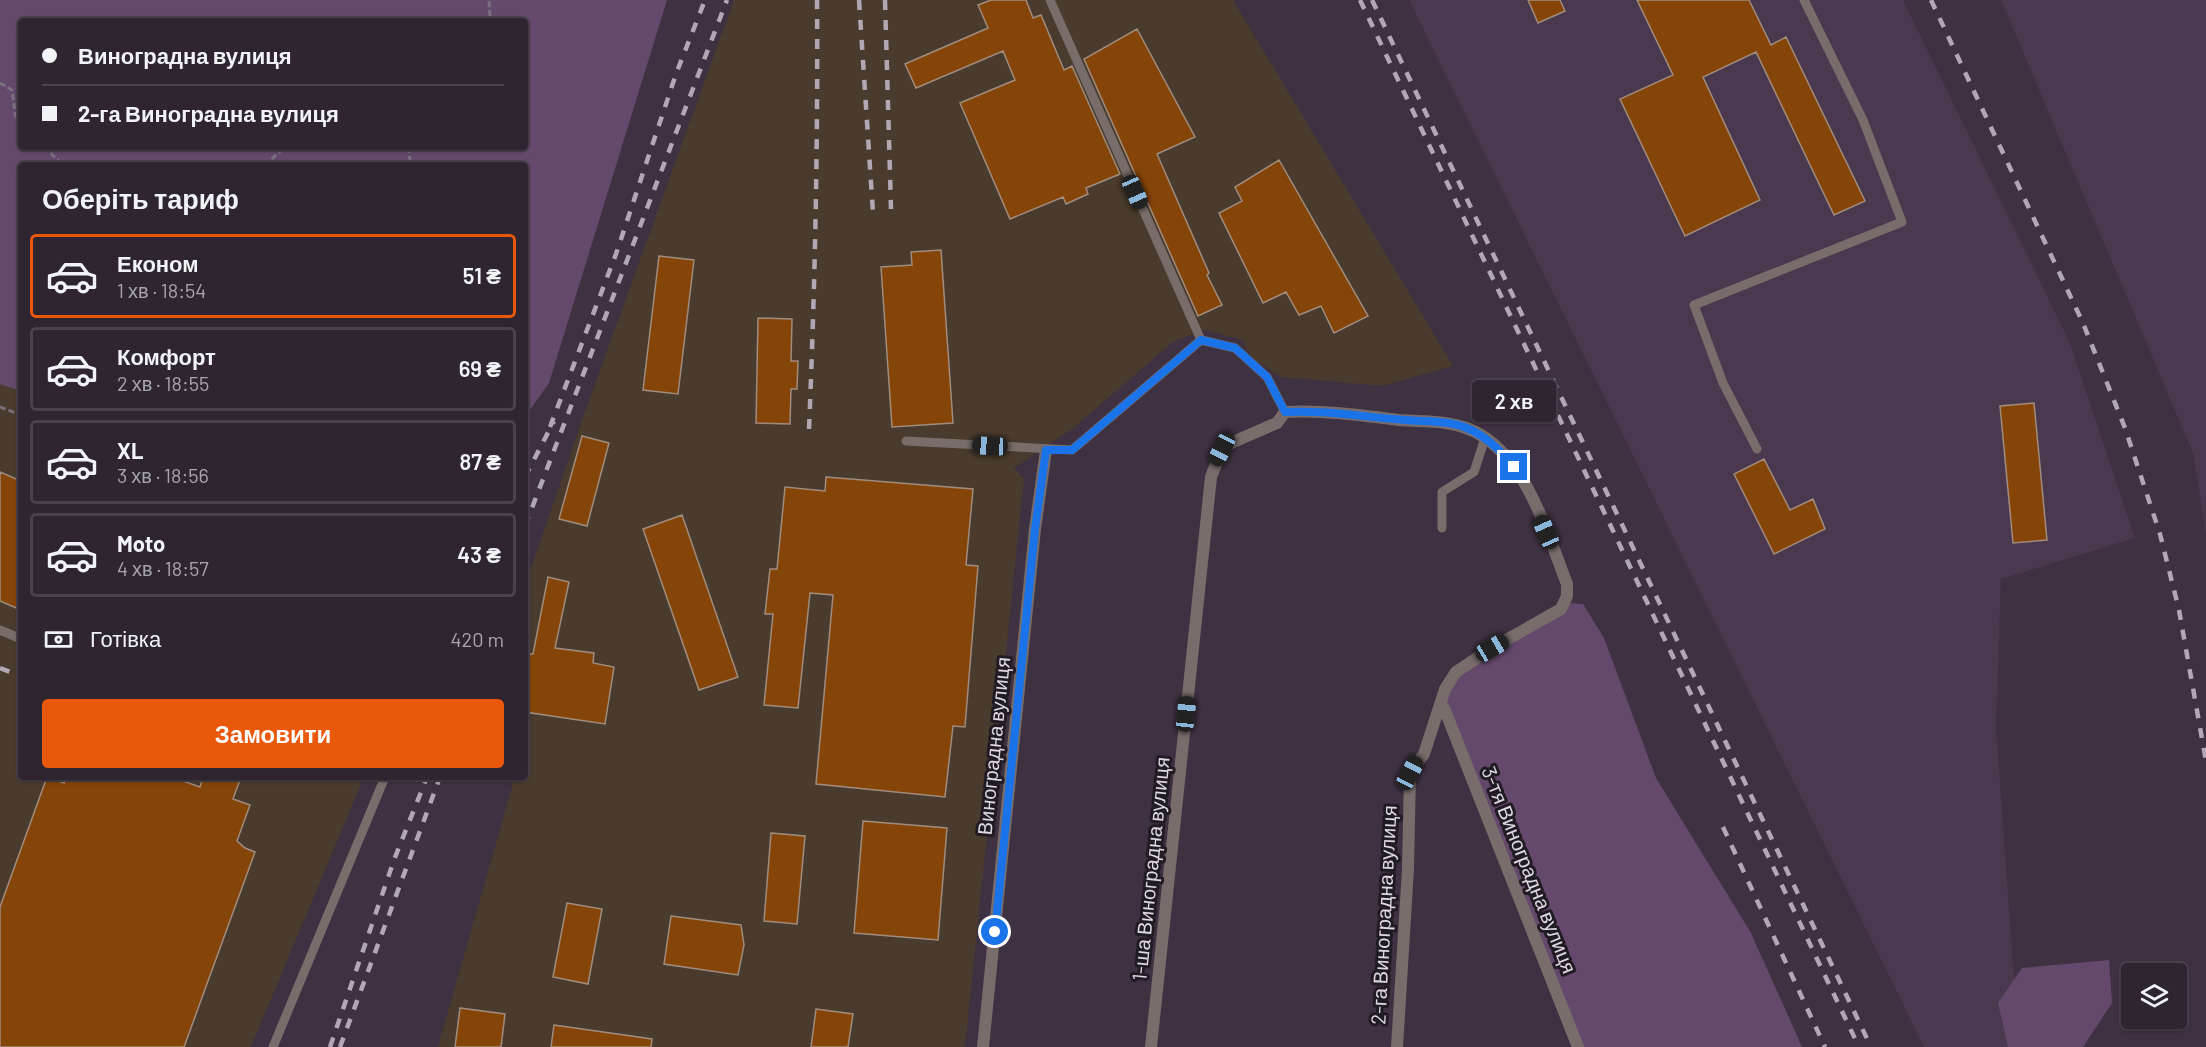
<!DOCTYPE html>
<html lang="uk">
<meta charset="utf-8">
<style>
body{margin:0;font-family:Barlow,sans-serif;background:#3a313d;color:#f1f3f6;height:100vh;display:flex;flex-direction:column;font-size:22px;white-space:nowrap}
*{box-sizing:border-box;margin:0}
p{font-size:20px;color:#a7a5ab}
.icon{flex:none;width:33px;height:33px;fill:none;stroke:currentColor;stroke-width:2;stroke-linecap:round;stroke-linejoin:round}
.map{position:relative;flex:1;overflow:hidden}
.drawer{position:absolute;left:18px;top:162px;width:510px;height:618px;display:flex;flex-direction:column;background:#2e2531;border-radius:6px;box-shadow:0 2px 4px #0004,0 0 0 2px #49424d}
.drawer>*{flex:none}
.banner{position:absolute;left:18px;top:18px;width:510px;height:132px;border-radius:6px;box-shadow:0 2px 4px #0004,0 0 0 2px #49424d;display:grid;align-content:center;height:132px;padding:0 24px;background:#2e2531}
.buttons{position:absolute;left:2121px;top:963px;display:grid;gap:12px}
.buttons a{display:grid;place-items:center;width:66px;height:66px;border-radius:6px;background:#2e2531;box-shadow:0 2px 4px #0004,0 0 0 2px #49424d;font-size:30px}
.end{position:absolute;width:27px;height:27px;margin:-14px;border:8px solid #1a73e8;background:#fff;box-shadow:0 0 0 3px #fff}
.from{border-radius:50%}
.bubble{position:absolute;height:42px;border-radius:6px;background:#2e2531;box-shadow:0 2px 4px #0004,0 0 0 2px #49424d;font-size:20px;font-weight:600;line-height:42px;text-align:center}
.car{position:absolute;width:18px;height:36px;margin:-18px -9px;border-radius:8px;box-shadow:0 0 4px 2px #0007;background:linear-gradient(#222 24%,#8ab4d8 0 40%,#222 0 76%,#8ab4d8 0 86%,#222 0)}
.banner b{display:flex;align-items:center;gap:21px;height:57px;font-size:22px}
.banner b+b{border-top:2px solid #49424d}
.banner i{width:15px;height:15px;background:#f1f3f6}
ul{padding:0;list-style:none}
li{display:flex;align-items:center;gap:18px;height:84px;margin:0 12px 9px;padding:0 12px;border:3px solid #49424d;border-radius:6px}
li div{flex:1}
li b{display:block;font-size:22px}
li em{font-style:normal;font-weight:600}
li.on{border-color:#ea580c}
li>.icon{width:54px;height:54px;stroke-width:1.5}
h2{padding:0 24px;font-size:27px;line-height:72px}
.pay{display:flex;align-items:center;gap:15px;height:66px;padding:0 24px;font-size:22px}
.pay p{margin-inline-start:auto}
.primary-button{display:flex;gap:12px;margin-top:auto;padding:12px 24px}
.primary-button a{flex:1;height:69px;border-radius:6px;background:#ea580c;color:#fff;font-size:24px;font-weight:600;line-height:69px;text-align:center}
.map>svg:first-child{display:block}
.built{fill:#49384e}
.industrial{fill:#493b2d}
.green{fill:#65496d;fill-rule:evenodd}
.building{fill:#864508;stroke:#a18c7d;stroke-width:1.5}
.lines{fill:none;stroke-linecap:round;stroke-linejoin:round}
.path{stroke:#7b707e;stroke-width:3;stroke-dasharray:6 3;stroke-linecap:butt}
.service{stroke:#786d6a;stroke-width:9}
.minor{stroke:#786d6a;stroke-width:12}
.rail{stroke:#b1a8b4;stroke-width:4.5;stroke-dasharray:10 10;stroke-linecap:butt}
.route{stroke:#1a73e8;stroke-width:8}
.labels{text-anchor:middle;stroke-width:6;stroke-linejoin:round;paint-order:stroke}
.street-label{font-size:20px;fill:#e0d8e3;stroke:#211b23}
</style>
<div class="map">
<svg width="2206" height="1047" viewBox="0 0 2206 1047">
<rect width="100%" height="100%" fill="#3e3141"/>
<path class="built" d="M1409,0H1903L2070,343L2135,538L2001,579L1996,727L2019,1047H1924Z
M2001,0H2206V534L2193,453Z"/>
<path class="industrial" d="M734,0H1233L1453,366L1383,386L1281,377L1252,358L1242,340L1206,330L1174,341L1072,429L1014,468L1024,479L965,1047H438L515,777H525V743L531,723L525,724V626L530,571L587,406Z
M0,384L21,391V777H364L251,1047H0Z"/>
<path class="green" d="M0,0H667L549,383L525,417V165H21V391L0,384ZM21,21H525V147H21Z
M1571,603L1583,604L1604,638L1656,778L1751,933L1802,1047H1578L1444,708L1455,669L1488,647Z
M2109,960L2112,1003L2083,1047H2008L1998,1003L2022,968Z"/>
<path class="building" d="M991,0H1026L1033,18L1041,15L1064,70L1072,66L1120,174L1086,188L1088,194L1066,204L1063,197L1010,219L960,103L1015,80L1003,51L916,88L905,64L988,28L978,5Z
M1528,0H1560L1565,11L1538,23Z
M1637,0H1749L1771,45L1786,37L1865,201L1834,215L1756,52L1703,77L1760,200L1685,236L1620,99L1673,75Z
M1137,29L1195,137L1157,154L1209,273L1207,275L1222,305L1198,316L1084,59Z
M1279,160L1368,316L1334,333L1321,306L1299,315L1286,292L1263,303L1219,213L1242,201L1235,187Z
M941,250L953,423L892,427L881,267L912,265L911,252Z
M659,256L694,260L678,394L643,390Z
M758,318L792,319L791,361H798L797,389H791L790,424L756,423Z
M2034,403L2047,540L2013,543L2000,406Z
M582,436L609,443L587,526L559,519Z
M1764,459L1790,510L1813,499L1825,529L1774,554L1734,474Z
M0,472L21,481V610L0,601Z
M826,477L973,489L966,565L978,566L965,727L953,726L945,797L816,784L833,595L810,593L798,708L764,705L773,614H765L770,569H777L785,487L825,491Z
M682,515L738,677L699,690L643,529Z
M548,577L569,582L555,648L594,653L593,663L614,667L605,724L525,712V682L529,654H533Z
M47,777L64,783L66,777H172L200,787L203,777H241L233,799L250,805L237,841L245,848L255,852L184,1047H0V907Z
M863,821L947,828L938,940L854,933Z
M771,833L805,836L797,924L764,921Z
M567,903L602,909L588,984L553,977Z
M671,916L741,925L744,945L738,975L664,964Z
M460,1008L505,1014L501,1047H455Z
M816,1009L853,1014L848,1047H811Z
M554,1025L652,1039L651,1047H551Z"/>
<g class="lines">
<path class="path" d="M483,21L490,17L489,0
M0,83L12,90L16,119L21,124
M44,147L63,165
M408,147L411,165
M265,165L285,147
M0,407L21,415"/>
<path class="service" d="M1050,0L1201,340
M906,441L1072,450L1201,340L1235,348L1267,377L1285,412
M1757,449L1723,383L1694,305L1902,222L1863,120L1804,0
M1442,528V492L1474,472L1485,438
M0,630L21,639
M273,1047L385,777"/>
<path class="minor" d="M1444,708L1578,1047
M983,1047L1035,529L1046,450
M1151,1047L1211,477L1222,449L1233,442L1277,423L1285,412C1323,410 1360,415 1399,420C1421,422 1444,420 1466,428C1524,448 1547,533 1567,584V596L1561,609L1492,648L1456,672L1445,689L1424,754L1410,773L1408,869L1397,1047"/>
<path class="rail" d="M859,0L873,213
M885,0L891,209
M1360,0L1859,1047
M1372,0L1871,1047
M1931,0L2083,323L2125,428L2160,534L2179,610L2206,761
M550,427L616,254L676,74L705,0
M809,429C815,286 818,143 817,0
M525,477L554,421
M525,526L727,0
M0,668L21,676
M1723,827L1825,1047
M330,1047L394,860L427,777
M340,1047L440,777"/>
</g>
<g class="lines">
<path class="route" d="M995,932L1035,529L1046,450H1072L1201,340L1235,348L1267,377L1285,412C1326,410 1364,417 1405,420C1426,422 1449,420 1469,429C1487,437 1502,452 1514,467"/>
</g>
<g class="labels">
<g class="street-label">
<text transform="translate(994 746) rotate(-84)" y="7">Виноградна вулиця</text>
<text transform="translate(1151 869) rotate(-84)" y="7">1-ша Виноградна вулиця</text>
<text transform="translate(1529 870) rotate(68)" y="7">3-тя Виноградна вулиця</text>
<text transform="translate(1384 915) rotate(-87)" y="7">2-га Виноградна вулиця</text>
</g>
</g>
</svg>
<div class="buttons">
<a><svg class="icon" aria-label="layers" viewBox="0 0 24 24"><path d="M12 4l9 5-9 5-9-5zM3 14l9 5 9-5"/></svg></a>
</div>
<i class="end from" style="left:995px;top:932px"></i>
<i class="end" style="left:1514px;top:467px"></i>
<div class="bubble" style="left:1472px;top:380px;width:84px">2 хв</div>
<i class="car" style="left:1135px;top:192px;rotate:156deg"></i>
<i class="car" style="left:990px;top:446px;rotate:273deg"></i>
<i class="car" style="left:1222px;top:449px;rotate:207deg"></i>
<i class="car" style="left:1546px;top:532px;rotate:336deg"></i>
<i class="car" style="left:1492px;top:648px;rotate:60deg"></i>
<i class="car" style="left:1186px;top:714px;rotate:6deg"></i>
<i class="car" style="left:1410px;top:773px;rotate:28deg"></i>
<div class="banner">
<b><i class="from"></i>Виноградна вулиця</b>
<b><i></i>2-га Виноградна вулиця</b>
</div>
<section class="drawer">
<h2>Оберіть тариф</h2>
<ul>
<li class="on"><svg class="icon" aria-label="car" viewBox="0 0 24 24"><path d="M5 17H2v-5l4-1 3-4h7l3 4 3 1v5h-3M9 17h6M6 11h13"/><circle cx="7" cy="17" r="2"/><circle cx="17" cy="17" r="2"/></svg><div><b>Економ</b><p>1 хв · 18:54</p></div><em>51 ₴</em></li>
<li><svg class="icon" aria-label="car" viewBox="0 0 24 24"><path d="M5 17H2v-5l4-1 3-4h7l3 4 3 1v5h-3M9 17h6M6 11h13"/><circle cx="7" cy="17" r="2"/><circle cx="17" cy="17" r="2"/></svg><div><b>Комфорт</b><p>2 хв · 18:55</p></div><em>69 ₴</em></li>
<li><svg class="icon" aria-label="car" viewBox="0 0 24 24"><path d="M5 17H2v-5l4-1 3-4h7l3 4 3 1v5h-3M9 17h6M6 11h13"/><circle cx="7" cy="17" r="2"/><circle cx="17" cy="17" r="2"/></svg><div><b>XL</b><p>3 хв · 18:56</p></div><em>87 ₴</em></li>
<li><svg class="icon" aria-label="car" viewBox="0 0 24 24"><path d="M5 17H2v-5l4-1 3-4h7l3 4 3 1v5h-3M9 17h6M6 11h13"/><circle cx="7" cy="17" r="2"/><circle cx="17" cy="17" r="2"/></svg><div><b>Moto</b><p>4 хв · 18:57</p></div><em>43 ₴</em></li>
</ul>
<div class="pay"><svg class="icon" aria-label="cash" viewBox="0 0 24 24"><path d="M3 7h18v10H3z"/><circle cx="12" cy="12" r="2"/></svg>Готівка<p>420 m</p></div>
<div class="primary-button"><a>Замовити</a></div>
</section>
</div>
